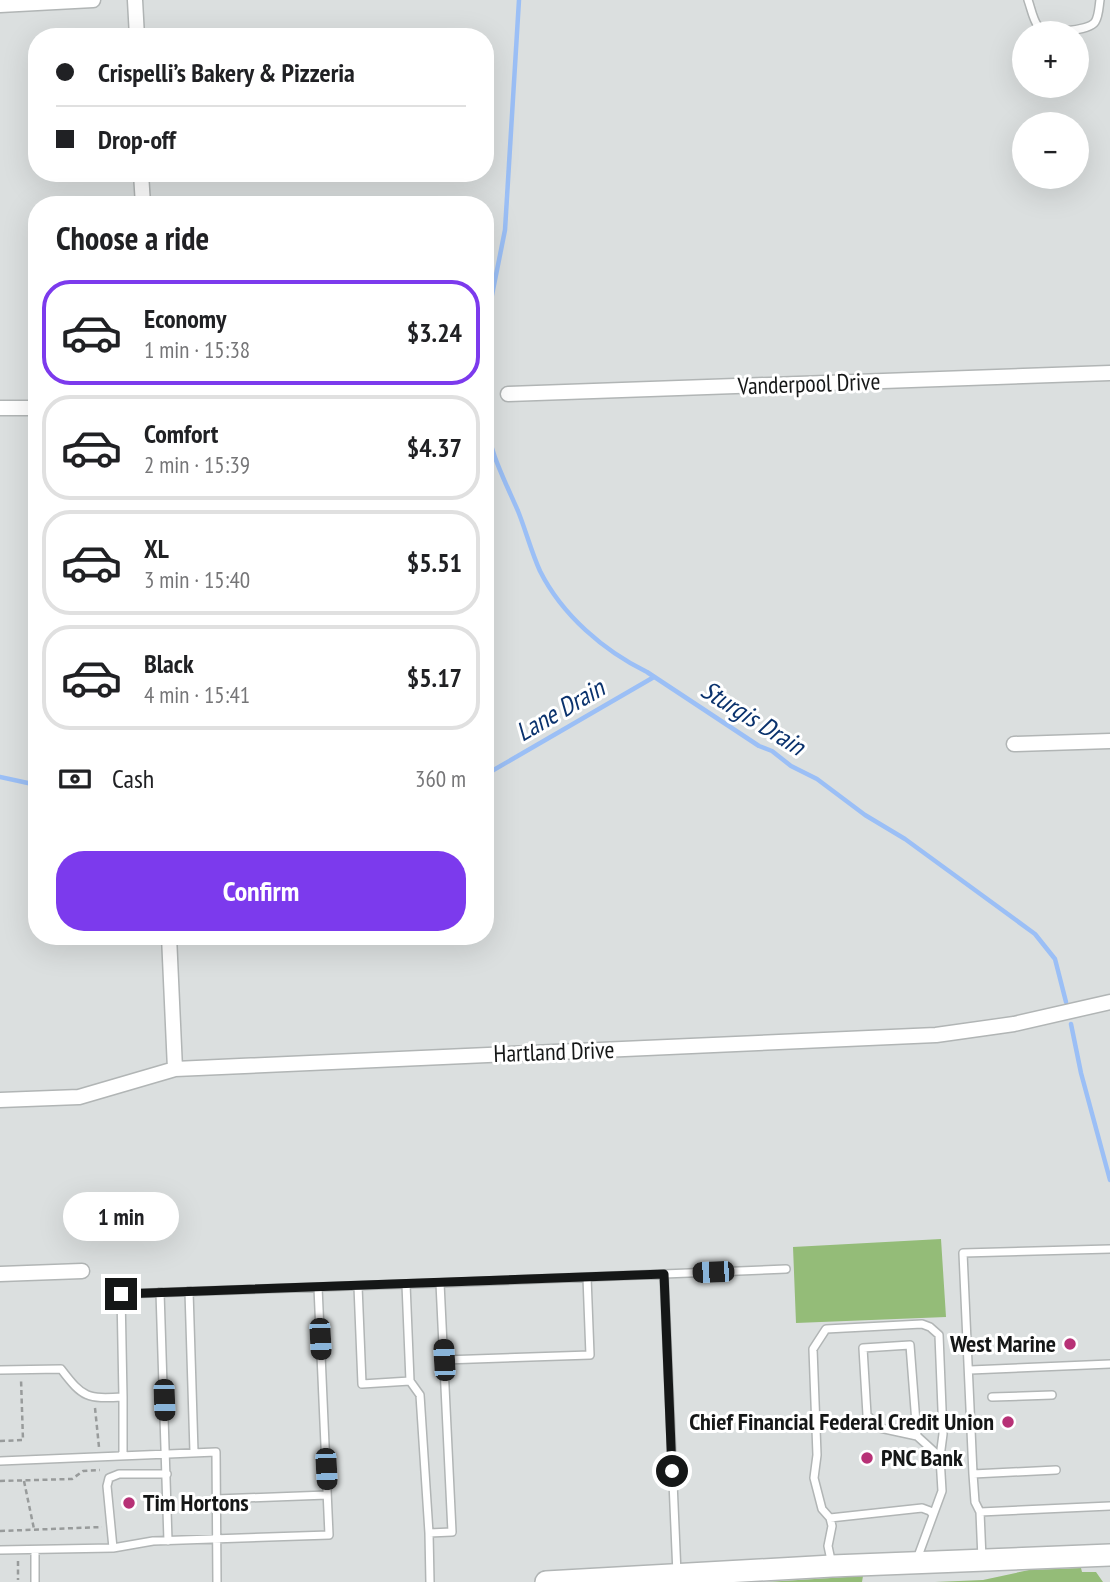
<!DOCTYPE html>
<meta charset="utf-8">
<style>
body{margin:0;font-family:"PT Sans Narrow",sans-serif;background:#f2f2f2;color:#202124;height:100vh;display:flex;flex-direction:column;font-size:26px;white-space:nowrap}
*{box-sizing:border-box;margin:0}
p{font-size:23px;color:#757577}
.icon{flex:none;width:38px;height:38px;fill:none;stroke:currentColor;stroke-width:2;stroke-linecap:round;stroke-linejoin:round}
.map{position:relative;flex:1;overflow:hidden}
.panel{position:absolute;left:28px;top:196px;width:466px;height:749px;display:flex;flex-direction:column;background:#fff;border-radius:28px;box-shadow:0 7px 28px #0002}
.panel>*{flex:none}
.guide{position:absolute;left:28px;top:28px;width:466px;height:154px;border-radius:28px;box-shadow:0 7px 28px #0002;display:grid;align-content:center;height:154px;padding:0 28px;background:#fff}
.tools{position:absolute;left:1012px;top:21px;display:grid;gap:14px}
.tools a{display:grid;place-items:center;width:77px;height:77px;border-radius:50%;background:#fff;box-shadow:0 7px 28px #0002;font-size:35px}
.end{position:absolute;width:32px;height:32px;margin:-16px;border:9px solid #151717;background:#fff;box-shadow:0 0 0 4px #fff}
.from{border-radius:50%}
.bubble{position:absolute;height:49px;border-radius:24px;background:#fff;box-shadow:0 7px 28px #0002;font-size:23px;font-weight:800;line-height:49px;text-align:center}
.car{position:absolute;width:21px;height:42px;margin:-21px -10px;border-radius:9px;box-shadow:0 0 5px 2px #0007;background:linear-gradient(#222 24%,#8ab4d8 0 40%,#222 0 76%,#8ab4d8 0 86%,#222 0)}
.guide b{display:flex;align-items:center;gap:24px;height:66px;font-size:26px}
.guide b+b{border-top:2px solid #e0e0e0}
.guide i{width:18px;height:18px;background:#202124}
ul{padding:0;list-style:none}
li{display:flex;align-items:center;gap:21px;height:105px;margin:0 14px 10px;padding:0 14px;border:4px solid #e0e0e0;border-radius:28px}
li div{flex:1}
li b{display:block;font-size:26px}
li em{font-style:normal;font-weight:800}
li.active{border-color:#7c3aed}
li>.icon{width:63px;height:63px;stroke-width:1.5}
h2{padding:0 28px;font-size:32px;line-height:84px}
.pay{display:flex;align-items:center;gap:18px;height:77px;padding:0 28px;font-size:26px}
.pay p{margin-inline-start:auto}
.action{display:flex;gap:14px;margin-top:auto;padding:14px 28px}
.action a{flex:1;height:80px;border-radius:28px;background:#7c3aed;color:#fff;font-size:28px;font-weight:800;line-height:80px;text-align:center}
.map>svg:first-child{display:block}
.green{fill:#94bc78}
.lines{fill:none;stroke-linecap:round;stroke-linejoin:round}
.stream{stroke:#9bbff6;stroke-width:4.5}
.lane-casing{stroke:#b1b5b5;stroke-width:10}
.street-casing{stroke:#b1b5b5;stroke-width:17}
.primary-casing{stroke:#b1b5b5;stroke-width:24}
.path{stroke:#989b9b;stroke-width:2.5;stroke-dasharray:5 3.5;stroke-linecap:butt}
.lane{stroke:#fff;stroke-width:7}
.street{stroke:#fff;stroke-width:14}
.primary{stroke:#fff;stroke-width:21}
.route{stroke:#151717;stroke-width:9}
.poi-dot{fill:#b73176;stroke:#fff;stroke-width:2.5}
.labels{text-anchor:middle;stroke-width:6;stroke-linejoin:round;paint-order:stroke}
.street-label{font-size:24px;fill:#151717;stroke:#fff}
.poi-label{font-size:24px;font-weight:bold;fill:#151717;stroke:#fff;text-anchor:end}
.water-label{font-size:26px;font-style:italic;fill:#0a326d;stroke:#fff}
</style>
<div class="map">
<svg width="1110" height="1582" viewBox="0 0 1110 1582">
<rect width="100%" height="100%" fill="#dbdfdf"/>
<path class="green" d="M941,1239L946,1317L796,1323L793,1247Z
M1081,1568L1082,1572H1096L1103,1582H935L983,1580L1029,1570Z
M863,1576L862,1582H766Z"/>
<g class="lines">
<path class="stream" d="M485,330L505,230L519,0
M485,415C488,449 504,479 518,511C526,531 531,551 540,571C562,615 604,651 647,672L759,746L772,751L791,766L817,779L865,815L905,839L1035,934L1055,959L1066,1002
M485,775L654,677
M0,777L37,785
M1071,1024L1081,1073L1110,1180"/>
<defs>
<path id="lane" d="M1028,0C1031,8 1033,20 1038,26C1044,35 1089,31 1095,22C1099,16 1099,6 1100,0
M664,1274L677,1574
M406,1284L440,1283
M358,1286L362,1384L410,1381
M189,1291L194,1452
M160,1292L168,1541
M444,1360L590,1355L587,1277
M0,1370L61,1369C83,1398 87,1399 123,1397L121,1294L406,1284L410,1381L420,1395L429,1533
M970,1370L1110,1364
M123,1397V1455
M992,1397L1052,1395
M917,1436L880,1428L867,1415L863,1348L910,1345L917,1436L940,1457
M0,1461L216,1452L217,1582
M973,1474L1056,1470
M216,1499L327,1495
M980,1512L1110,1506
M830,1518L922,1508L930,1511L933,1515
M113,1548L107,1486L109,1478L119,1474H167
M0,1550L113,1548L153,1541L329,1535L318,1287
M35,1550V1582
M982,1559L980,1512L975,1502L973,1474L963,1253L1110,1249
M832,1565L828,1546L832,1526L830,1518L822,1509L814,1478L817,1455L813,1349L826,1329L922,1324L930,1327L939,1335L943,1434L940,1457L942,1491L917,1559
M430,1582L429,1533L452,1532L440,1283L786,1269"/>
<path id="street" d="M135,0L137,37
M0,5L93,0
M141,173L143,205
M508,394L1110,373
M0,408H37
M1014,744L1110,741
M169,936L175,1069
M0,1100L79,1097L175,1069L936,1035L1014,1024L1110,1002
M0,1274L82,1271"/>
<path id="primary" d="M546,1582L832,1566L1110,1555"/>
</defs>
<use href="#lane" class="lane-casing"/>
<use href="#street" class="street-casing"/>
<use href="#primary" class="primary-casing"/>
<path class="path" d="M95,1408L99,1447
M0,1441L23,1440L21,1379
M0,1481L72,1479L83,1471L100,1470
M24,1481L34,1529
M0,1531L102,1527
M18,1561V1580"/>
<use href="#lane" class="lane"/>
<use href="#street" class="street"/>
<use href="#primary" class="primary"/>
</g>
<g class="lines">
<path class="route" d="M121,1294L664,1274L672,1471"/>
</g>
<g class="poi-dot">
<circle cx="1070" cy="1344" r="7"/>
<circle cx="1008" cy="1422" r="7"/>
<circle cx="867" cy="1458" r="7"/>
<circle cx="129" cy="1503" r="7"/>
</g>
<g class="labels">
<g class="street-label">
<text transform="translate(809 384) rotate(-2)" y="8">Vanderpool Drive</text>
<text transform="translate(554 1052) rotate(-2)" y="8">Hartland Drive</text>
</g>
<g class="poi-label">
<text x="1056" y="1352">West Marine</text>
<text x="994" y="1430">Chief Financial Federal Credit Union</text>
<text x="881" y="1466" text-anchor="start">PNC Bank</text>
<text x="143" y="1511" text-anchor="start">Tim Hortons</text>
</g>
<g class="water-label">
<text transform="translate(560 710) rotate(-30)" y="9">Lane Drain</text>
<text transform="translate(753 718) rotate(32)" y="9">Sturgis Drain</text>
</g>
</g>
</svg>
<div class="tools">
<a>+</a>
<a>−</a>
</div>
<i class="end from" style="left:672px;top:1471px"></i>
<i class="end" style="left:121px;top:1294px"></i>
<div class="bubble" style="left:63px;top:1192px;width:116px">1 min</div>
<i class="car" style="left:713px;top:1272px;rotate:268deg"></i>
<i class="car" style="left:320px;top:1339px;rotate:177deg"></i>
<i class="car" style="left:444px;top:1360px;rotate:357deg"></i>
<i class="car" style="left:164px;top:1400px;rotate:178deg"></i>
<i class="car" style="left:326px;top:1469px;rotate:177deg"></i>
<div class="guide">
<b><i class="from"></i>Crispelli’s Bakery &amp; Pizzeria</b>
<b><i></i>Drop-off</b>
</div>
<section class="panel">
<h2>Choose a ride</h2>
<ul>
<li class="active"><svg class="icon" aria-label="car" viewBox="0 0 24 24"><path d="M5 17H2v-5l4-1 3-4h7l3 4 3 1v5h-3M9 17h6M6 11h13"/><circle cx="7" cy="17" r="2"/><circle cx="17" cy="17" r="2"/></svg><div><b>Economy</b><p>1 min · 15:38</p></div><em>$3.24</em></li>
<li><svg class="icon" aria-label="car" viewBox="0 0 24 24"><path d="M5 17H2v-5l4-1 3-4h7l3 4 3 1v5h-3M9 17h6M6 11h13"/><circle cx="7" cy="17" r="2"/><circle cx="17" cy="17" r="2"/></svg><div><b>Comfort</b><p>2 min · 15:39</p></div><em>$4.37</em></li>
<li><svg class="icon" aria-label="car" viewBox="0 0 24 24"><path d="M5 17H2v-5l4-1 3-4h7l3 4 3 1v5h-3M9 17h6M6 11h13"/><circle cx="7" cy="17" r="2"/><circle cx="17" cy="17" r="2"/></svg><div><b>XL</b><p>3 min · 15:40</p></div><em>$5.51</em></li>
<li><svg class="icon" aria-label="car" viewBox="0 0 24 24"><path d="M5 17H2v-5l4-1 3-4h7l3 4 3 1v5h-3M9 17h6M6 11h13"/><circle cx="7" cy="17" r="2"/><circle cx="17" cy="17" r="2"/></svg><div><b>Black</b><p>4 min · 15:41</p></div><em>$5.17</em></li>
</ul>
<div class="pay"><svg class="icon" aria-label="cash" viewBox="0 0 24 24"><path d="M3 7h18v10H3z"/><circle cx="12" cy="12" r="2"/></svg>Cash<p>360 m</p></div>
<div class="action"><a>Confirm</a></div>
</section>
</div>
